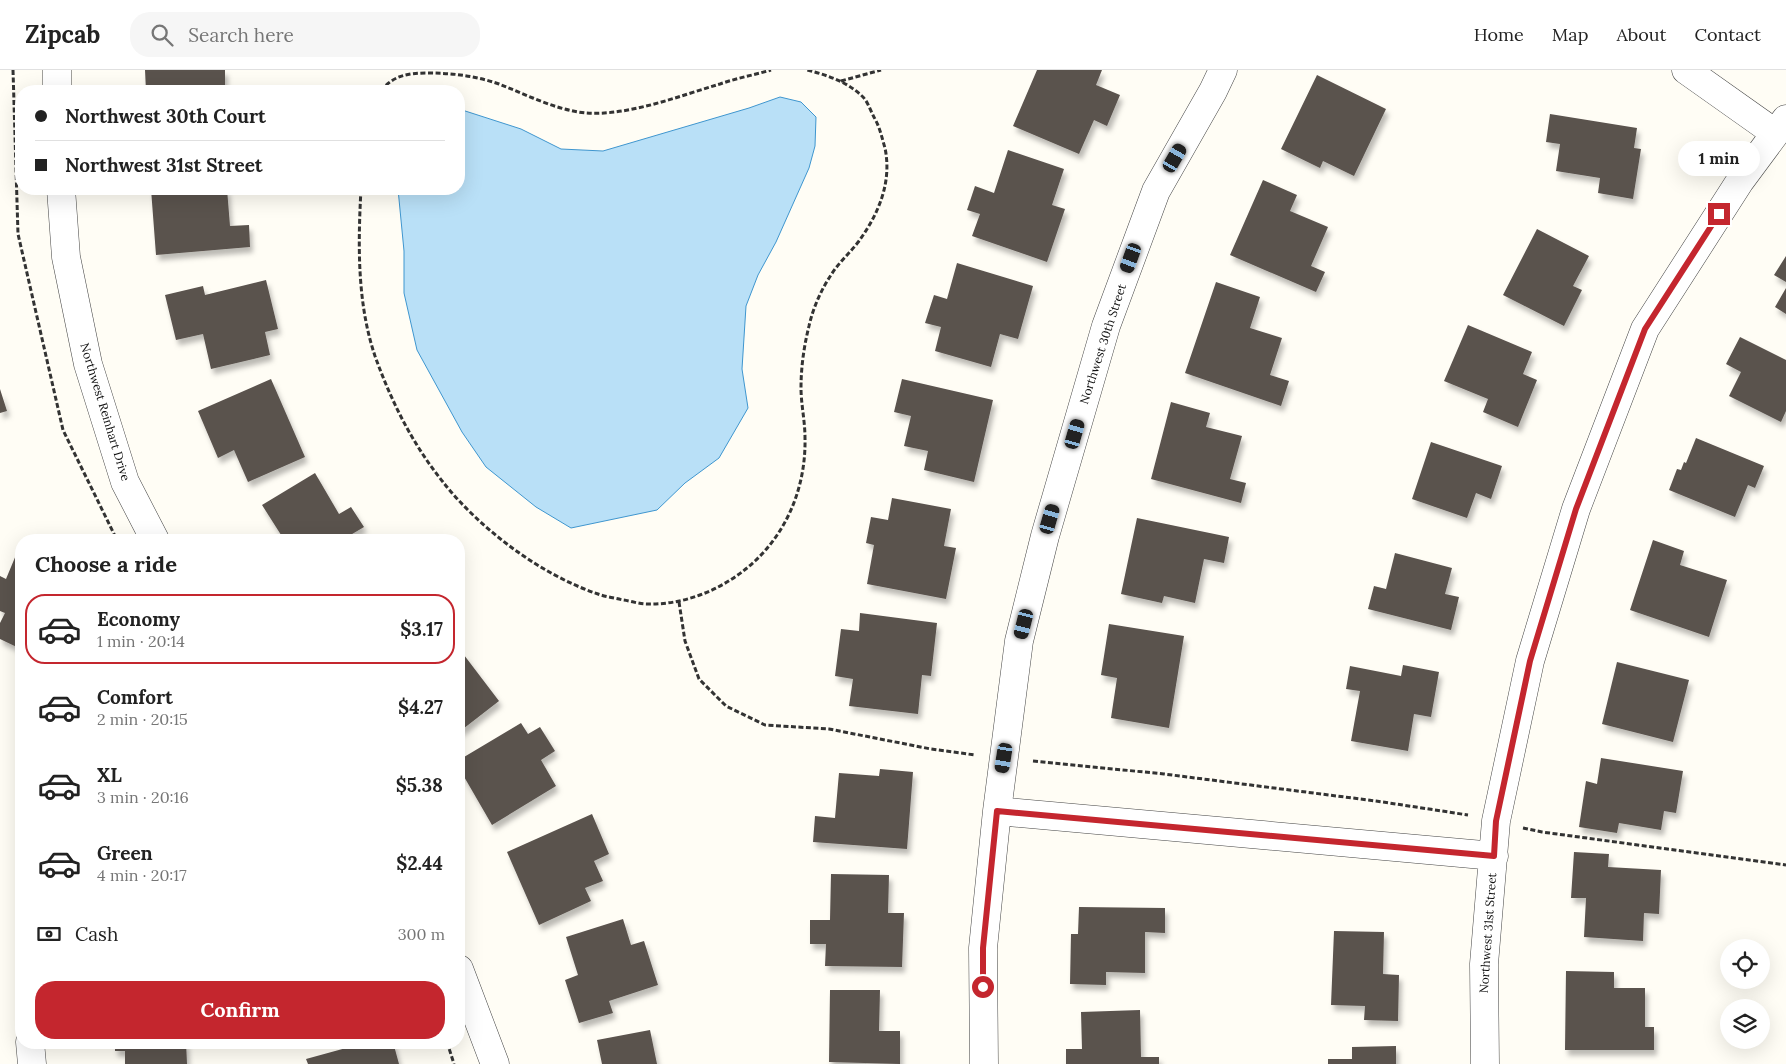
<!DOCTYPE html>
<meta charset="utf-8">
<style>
body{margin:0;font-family:Lora,serif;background:#f6f6f6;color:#222;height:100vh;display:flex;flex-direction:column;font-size:19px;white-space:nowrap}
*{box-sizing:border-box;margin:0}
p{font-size:16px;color:#767676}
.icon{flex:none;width:28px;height:28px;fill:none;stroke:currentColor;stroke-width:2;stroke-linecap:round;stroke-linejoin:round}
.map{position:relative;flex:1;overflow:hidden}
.side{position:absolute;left:15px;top:464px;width:450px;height:515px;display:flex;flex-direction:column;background:#fff;border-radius:20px;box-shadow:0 5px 20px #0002}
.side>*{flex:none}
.top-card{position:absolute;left:15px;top:15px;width:450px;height:110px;border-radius:20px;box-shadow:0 5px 20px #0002;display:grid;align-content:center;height:110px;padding:0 20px;background:#fff}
.buttons{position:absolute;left:1720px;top:869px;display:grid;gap:10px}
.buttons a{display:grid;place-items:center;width:50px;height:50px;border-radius:50%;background:#fff;box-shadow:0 5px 20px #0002;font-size:25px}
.end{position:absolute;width:22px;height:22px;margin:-11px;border:6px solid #c4262e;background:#fff;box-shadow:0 0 0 2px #fff}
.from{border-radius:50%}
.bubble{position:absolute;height:35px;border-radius:18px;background:#fff;box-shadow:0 5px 20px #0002;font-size:16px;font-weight:800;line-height:35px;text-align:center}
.car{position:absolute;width:15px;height:30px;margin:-15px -8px;border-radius:6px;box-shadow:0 0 4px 1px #0007;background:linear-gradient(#222 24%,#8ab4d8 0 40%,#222 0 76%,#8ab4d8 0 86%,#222 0)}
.top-card b{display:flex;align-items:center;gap:18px;height:48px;font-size:19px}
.top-card b+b{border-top:1px solid #e0e0e0}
.top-card i{width:12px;height:12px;background:#222}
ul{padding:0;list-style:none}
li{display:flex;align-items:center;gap:15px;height:70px;margin:0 10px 8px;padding:0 10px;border:2px solid transparent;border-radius:20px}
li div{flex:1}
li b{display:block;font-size:19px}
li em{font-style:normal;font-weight:800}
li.active{border-color:#c4262e}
li>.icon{width:45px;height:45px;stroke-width:1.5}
h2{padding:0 20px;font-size:22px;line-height:60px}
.pay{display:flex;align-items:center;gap:12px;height:55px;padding:0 20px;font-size:19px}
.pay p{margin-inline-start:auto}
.primary-button{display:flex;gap:10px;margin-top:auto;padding:10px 20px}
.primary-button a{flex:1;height:58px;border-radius:20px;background:#c4262e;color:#fff;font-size:20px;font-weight:800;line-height:58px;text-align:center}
header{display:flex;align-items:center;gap:30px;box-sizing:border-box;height:70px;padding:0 25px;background:#fff;border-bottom:1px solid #e0e0e0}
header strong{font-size:24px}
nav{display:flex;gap:28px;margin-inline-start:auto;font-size:18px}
.search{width:350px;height:45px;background:#f6f6f6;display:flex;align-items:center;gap:12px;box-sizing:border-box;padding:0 18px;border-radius:20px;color:#767676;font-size:19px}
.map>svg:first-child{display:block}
.water{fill:#b9e0f7;stroke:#3f96cf}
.building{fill:#5a524d;filter:url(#shadow)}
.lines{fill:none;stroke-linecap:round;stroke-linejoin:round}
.minor-casing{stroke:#444;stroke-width:29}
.path{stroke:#333;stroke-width:3;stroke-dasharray:5 2.5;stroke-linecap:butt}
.minor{stroke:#fff;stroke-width:28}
.route{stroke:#c4262e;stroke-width:6}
.labels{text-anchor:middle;stroke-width:5;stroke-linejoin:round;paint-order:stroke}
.street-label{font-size:12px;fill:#111;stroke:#fff}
</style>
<header>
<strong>Zipcab</strong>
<div class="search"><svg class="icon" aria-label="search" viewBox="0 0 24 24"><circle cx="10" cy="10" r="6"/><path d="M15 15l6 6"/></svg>Search here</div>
<nav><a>Home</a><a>Map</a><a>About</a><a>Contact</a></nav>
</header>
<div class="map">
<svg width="1786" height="994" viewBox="0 0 1786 994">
<defs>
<filter id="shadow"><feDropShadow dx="3" dy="5.5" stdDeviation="2.5" flood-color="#0004"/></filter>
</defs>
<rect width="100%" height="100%" fill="#fffdf5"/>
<path class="water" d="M780,27L801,32L816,47L815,76L809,98L776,172L758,205L746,236L742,299L748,338L719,388L685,413L657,440L571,458L536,437L486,397L462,362L417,280L404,223V181L398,119H459V39L521,59L561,79L603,81L749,38Z"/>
<path class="building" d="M145,0H225V21H146Z
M1037,0H1102L1096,15L1120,25L1107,56L1094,50L1079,84L1013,56Z
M1317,5L1386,39L1354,106L1323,91L1320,98L1281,79Z
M1550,44L1637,58L1634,78L1641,79L1633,129L1598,123L1600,108L1556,101L1560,74L1546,72Z
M1008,80L1064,99L1052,135L1065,139L1047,192L972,166L980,144L967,140L975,116L994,123Z
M1263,110L1297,125L1290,141L1328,157L1311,196L1325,202L1316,222L1230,185Z
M151,119H227L230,156L249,155L250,177L156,185Z
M1537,159L1589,186L1573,216L1582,220L1564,256L1503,225Z
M1786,186V212L1774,205Z
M957,193L1033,216L1018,269L1000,264L991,297L935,281L941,257L925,253L934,225L947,229Z
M266,210L278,259L265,262L270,285L211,299L203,264L176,270L165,225L203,216L205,225Z
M1216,212L1260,227L1250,258L1282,268L1270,305L1289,311L1281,336L1185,303Z
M1786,218V244L1775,237Z
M1468,255L1532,282L1523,304L1537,310L1518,357L1483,342L1488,329L1444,311Z
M1740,267L1786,290V341L1781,352L1729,326L1741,302L1726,294Z
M271,309L305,387L248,412L234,380L218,388L198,341Z
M902,309L993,330L974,412L924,400L928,381L904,376L911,346L894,342Z
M0,319L7,341L0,343Z
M1171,332L1210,343L1206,357L1242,366L1230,409L1246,413L1241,433L1151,409Z
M1696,368L1764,396L1755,418L1748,415L1735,447L1669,420L1677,399L1681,400L1684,392L1686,393Z
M1431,372L1502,396L1491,429L1476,423L1467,448L1412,429Z
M315,403L339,444L351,437L364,457L342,470H279L283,468L262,435Z
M892,428L951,439L944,476L956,478L946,529L867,514L874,475L866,473L871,447L888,450Z
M1137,448L1229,467L1224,493L1204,489L1195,533L1164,526L1162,533L1121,524Z
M1653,470L1684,481L1680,495L1727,510L1709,567L1630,540Z
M21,473V579L0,569V553L5,543L0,541V506L6,509Z
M1395,483L1452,498L1445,524L1459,527L1451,560L1368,539L1374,516L1386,519Z
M860,543L937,553L931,606L922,605L918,644L849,636L853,609L835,606L841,559L859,561Z
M1109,554L1184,566L1169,658L1111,648L1117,608L1101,605Z
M464,585L499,631L459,662V589Z
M1617,592L1689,610L1673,672L1602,654Z
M1403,595L1439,602L1431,647L1414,644L1408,681L1351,671L1360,621L1346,619L1350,596L1401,606Z
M521,653L528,664L540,657L555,681L541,690L556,716L492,755L459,698V690Z
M1601,688L1683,701L1676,743L1664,741L1661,760L1619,753L1617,763L1579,757L1586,711L1597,714Z
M880,699L913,702L907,779L813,772L815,746L835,748L839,703L879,706Z
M592,744L609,784L594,791L603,811L585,818L591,831L539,855L507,782Z
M1574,782L1609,784L1608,797L1661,800L1659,844L1644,843L1643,871L1584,867L1586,828H1571Z
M831,804L889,805L888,843H904L902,897L825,896L826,874H810V850H830Z
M1079,837L1165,838V863L1145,862V903L1106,902V915L1070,914L1071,864H1078Z
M623,849L631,875L644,871L658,915L609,931L613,943L579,953L565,910L578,905L566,867Z
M1334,861L1384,862L1383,904L1399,905L1398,951L1364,950L1365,936L1331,935Z
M1566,901L1614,902V918H1645V957H1654V980H1565Z
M830,920H880L879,961H900V994L829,992Z
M1140,940L1141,987H1159V994H1066V979H1082L1081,942Z
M650,960L657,994H602L597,970Z
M115,972H186L187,994H125V981H115Z
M356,972H393L399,994H308L306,989L357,975Z
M1396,976V994H1328V989H1352V977Z"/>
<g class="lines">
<defs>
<path id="minor" d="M57,0V21
M1686,0L1775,63
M61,119L66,187L88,294L125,412L155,470
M997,741L1494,786
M459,899L495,994
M30,972L32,994
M984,994L983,878L997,741L1019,571L1045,466L1106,256L1156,121L1213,21L1223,0
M1485,994L1484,894L1496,751L1530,591L1576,439L1645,259L1740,111L1786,49"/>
</defs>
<use href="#minor" class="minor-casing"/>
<path class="path" d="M13,0L18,164L63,360L117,470
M841,11L881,0
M381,21C393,5 409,3 428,3C453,3 476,6 499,14C527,25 556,40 586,43C629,46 679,26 720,14C737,8 754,5 771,0
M361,119C358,174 357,233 375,286C391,331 413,375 443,412C480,459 541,505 598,524C606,527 615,528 623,530C631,531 639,534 647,534C687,535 726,518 755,491C789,459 806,414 805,368C805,351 801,334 801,318C801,297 804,276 809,256C813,238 821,220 831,205C839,192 850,183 859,171C879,143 892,112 885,78C882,68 880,58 875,49C871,42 868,32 863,27C848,12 827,5 807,0
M679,532L685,571L699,609L726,636L765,655L829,659L931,679L975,685
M1033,691L1164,704L1376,731L1468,745
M1523,758L1542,762L1786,795
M447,972L454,994"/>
<use href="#minor" class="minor"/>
</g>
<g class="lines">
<path class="route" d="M983,917V878L997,741L1494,786L1496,751L1530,591L1576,439L1645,259L1719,144"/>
</g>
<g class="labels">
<g class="street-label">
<text transform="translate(1103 274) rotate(-72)" y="4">Northwest 30th Street</text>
<text transform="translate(105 342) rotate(73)" y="4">Northwest Reinhart Drive</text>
<text transform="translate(1488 863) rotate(-86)" y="4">Northwest 31st Street</text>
</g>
</g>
</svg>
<div class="buttons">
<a><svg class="icon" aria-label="locate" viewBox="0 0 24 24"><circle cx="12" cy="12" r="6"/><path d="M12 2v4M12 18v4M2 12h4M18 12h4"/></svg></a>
<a><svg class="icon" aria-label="layers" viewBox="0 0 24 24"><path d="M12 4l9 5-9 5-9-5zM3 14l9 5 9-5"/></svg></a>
</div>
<i class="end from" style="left:983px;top:917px"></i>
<i class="end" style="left:1719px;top:144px"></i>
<div class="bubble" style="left:1678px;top:71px;width:82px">1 min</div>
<i class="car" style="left:1175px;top:88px;rotate:30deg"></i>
<i class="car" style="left:1131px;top:188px;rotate:200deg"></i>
<i class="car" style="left:1075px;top:364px;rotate:16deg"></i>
<i class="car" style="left:1050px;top:449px;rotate:16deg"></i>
<i class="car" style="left:1024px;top:554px;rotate:194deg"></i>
<i class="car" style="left:1004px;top:688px;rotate:189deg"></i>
<div class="top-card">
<b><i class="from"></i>Northwest 30th Court</b>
<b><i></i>Northwest 31st Street</b>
</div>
<section class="side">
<h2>Choose a ride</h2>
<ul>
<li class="active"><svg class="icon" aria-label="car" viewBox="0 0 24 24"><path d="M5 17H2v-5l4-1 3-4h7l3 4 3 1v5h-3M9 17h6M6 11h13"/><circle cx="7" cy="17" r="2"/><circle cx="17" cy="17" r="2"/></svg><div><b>Economy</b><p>1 min · 20:14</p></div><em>$3.17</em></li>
<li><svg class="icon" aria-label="car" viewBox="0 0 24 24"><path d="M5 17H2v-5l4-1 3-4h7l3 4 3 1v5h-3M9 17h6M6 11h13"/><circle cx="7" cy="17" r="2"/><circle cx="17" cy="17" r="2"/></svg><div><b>Comfort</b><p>2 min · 20:15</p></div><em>$4.27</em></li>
<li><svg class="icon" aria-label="car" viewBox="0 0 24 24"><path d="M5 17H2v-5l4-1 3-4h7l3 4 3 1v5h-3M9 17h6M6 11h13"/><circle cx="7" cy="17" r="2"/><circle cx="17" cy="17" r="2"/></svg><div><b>XL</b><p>3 min · 20:16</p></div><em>$5.38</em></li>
<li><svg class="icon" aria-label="car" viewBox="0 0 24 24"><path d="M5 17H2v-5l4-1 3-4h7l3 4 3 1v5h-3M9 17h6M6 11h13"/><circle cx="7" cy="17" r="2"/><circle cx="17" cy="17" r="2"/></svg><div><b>Green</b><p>4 min · 20:17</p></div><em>$2.44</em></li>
</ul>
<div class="pay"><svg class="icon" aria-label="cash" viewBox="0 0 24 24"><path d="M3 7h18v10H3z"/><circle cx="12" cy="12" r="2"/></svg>Cash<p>300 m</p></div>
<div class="primary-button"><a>Confirm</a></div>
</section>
</div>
